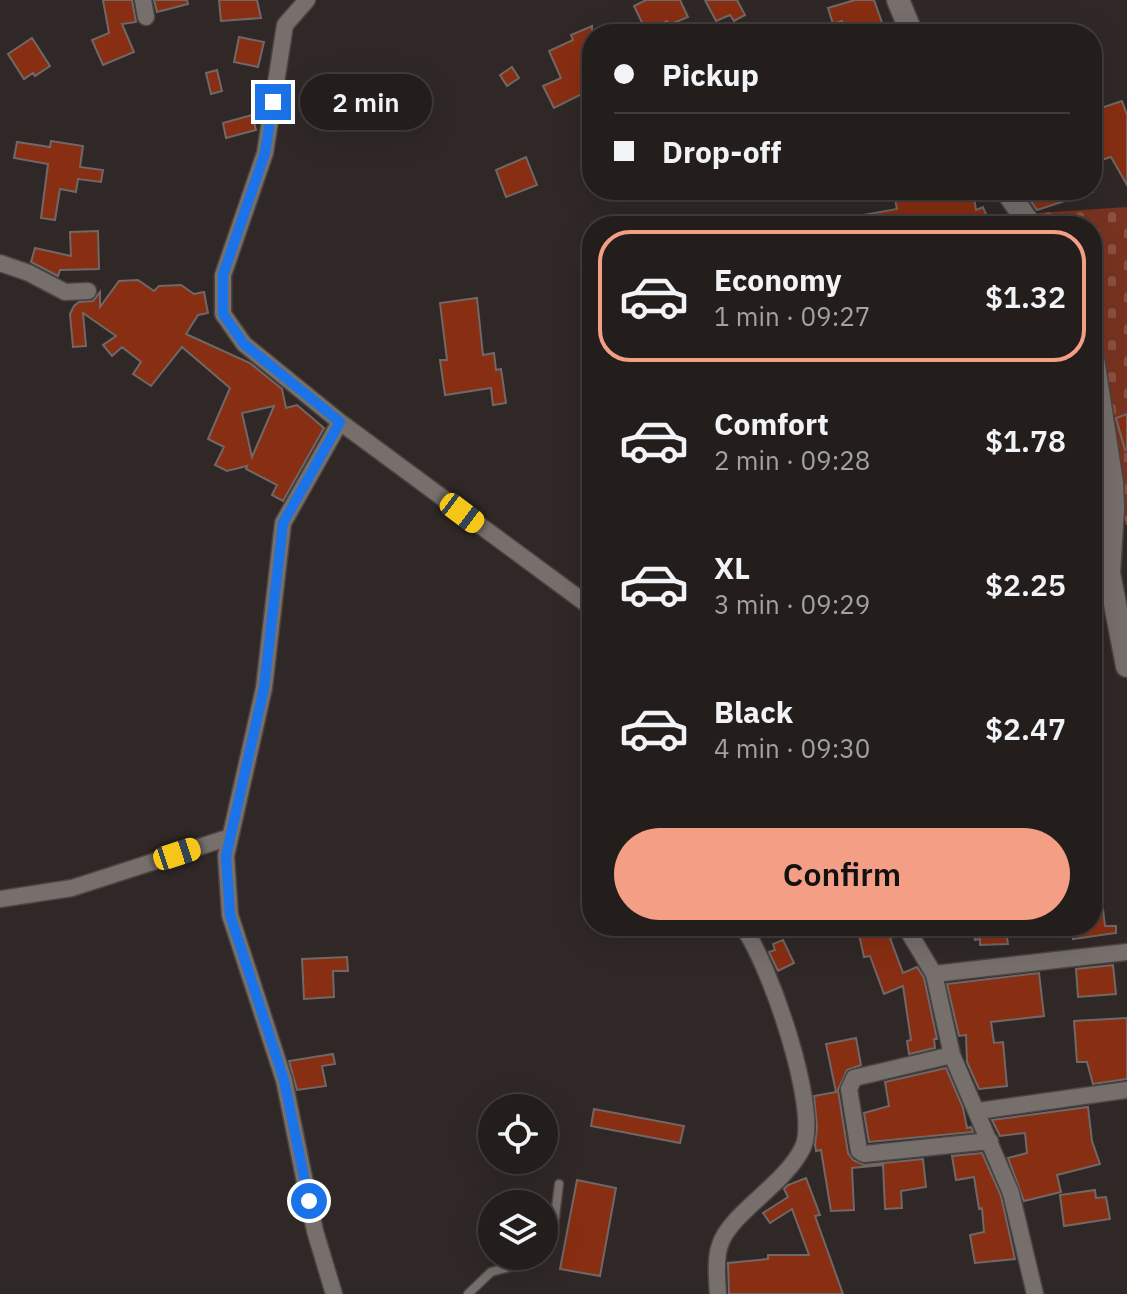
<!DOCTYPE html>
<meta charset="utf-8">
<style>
body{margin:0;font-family:"IBM Plex Sans",sans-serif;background:#2b2725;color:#f1f3f6;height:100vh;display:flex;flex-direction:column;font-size:30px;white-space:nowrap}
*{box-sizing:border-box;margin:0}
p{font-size:26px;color:#a3a2a3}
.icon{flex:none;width:44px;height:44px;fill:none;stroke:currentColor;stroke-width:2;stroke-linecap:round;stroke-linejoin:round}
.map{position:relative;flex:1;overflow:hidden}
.drawer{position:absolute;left:582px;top:216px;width:520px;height:720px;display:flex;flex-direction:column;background:#231e1c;border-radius:32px;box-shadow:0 8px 32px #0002,0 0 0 2px #403c3b}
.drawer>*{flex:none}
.hud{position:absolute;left:582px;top:24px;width:520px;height:176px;border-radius:32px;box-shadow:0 8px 32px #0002,0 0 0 2px #403c3b;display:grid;align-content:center;height:176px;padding:0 32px;background:#231e1c}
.buttons{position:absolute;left:478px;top:1094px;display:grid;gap:16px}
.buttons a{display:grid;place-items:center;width:80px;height:80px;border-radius:50%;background:#231e1c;box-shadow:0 8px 32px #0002,0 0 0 2px #403c3b;font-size:40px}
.end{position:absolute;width:36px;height:36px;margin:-18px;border:10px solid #1a73e8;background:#fff;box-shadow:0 0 0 4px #fff}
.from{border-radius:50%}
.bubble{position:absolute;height:56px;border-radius:28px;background:#231e1c;box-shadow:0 8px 32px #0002,0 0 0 2px #403c3b;font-size:26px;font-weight:600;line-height:56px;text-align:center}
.car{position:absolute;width:24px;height:48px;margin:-24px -12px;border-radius:10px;box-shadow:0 0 6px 2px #0007;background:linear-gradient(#f5c518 24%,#345 0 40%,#f5c518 0 76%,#345 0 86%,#f5c518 0)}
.hud b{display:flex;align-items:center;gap:28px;height:76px;font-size:30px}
.hud b+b{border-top:2px solid #403c3b}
.hud i{width:20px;height:20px;background:#f1f3f6}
ul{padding:14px 0 0;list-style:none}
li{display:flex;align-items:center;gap:24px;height:132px;margin:0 16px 12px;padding:0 16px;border:4px solid transparent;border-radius:32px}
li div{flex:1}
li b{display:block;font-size:30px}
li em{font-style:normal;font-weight:600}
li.on{border-color:#f49e86}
li>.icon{width:72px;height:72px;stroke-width:1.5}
.action{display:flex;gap:16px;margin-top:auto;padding:16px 32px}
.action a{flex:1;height:92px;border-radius:48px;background:#f49e86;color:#111;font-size:32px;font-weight:600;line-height:92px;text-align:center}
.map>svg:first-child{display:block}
.cemetery{fill:url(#cemetery-stones)}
.building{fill:#882e12;stroke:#6f6866;stroke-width:2;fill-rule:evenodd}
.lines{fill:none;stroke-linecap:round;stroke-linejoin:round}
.lane-casing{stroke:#4a4442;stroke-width:11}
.street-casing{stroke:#4a4442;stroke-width:19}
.secondary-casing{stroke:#4a4442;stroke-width:25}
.lane{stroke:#766f6c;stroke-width:8}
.street{stroke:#766f6c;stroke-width:16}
.secondary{stroke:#766f6c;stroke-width:22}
.route{stroke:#1a73e8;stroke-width:10}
</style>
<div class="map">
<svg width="1127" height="1294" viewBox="0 0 1127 1294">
<defs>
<pattern id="cemetery-stones" width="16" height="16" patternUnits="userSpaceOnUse" patternTransform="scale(2)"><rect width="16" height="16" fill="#793320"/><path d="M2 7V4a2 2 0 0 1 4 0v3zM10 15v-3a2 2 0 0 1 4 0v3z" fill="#8c5140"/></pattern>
</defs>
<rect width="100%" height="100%" fill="#2f2826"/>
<path class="cemetery" d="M1127,207V525H1126L1112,445L1099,317L1092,303V226H1045L1037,213Z"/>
<path class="building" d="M103,0H132L136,22L122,24L134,52L103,65L92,40L109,33Z
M154,0H187L188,4L157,12Z
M219,0H257L261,18L221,21Z
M646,0H680L688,17L669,25L667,21L646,31L634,6Z
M705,0H737L745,15L734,21L730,15L716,21Z
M855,0H874L886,34H847L842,21L833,24L828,8Z
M592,26V56L585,59L592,73V89L554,108L543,86L561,78L549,51L573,40L571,35Z
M239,37L264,42L258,67L234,62Z
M32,38L50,66L35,76L33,73L24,79L8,54Z
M512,67L519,78L507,86L500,75Z
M217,70L222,91L211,94L206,73Z
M1122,101L1127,115V185L1111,157L1098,161L1092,143V118L1097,116L1095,110Z
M252,115L256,130L226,138L223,123Z
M51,141L83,146L80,167L103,170L101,182L78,179L76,192L60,189L55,220L41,218L48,164L14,158L17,142L50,147Z
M526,157L537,185L506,197L496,170Z
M893,190H957V196L973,192L976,210L983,207L991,226H835V220L897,209Z
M1023,190H1092L1093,192L1037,210Z
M98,231L99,269L60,270L58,276L31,262L35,248L71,256L70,232Z
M138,280L154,291L159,286L181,285L194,294L204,292L208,313L198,315L186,334L250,363L282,389L286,408L297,405L324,428L283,501L272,495L277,485L246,469L247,466L227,471L215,465L224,447L208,439L230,388L182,347L151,386L133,374L141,362L122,347L112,356L103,345L116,336L83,313L86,346L73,347L70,314L74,306L79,302L93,301L100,292V307L119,281ZM274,406L252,457L242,413Z
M477,298L483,355L494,353L496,370L501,369L506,403L493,405L491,388L445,395L440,360H447L440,303Z
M1127,414V449L1125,450L1116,418Z
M1103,909L1105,926H1116V933L1073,939L1071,926H1092V910Z
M879,926H891L893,937L890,938L903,973L917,967L924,978L937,1039H934L935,1048L909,1054L907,1041L911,1040L903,986L884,994L870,956L864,957L858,930Z
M973,926H1005L1008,944L980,945V939L975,940Z
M783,940L794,963L778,971L769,952L775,950L773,944Z
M347,957L348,971H333L334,997L304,999L302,959Z
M1113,965L1116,994L1078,997L1076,969Z
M1039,973L1044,1016L991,1022L994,1043L1003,1042L1007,1086L979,1089L967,1062L966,1035L959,1036L947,984Z
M1127,1018V1079L1093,1084L1087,1062H1077L1074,1021Z
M856,1038L861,1065L847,1070L838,1090L848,1153L853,1160L864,1165L923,1159L926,1187L901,1191L902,1208L885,1209L883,1165L852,1168L854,1210L831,1211L821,1150L816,1151L815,1145L817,1127L814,1096L836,1092L826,1044Z
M333,1054L335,1064L322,1066L326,1086L297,1090L289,1061Z
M946,1068L963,1108L967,1128L971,1127L973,1132L869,1142L864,1113L889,1106L885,1082Z
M1088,1107L1092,1141L1100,1164L1057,1175L1061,1192L1024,1201L1008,1158L1027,1153L1025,1133L1000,1136L992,1120Z
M594,1109L684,1126L680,1143L591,1126Z
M982,1153L1001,1196L1015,1259L975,1263L970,1235L984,1232L982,1208L979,1209L974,1177L956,1180L952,1156Z
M806,1178L820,1215L815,1216L843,1294H729L728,1263L768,1259V1255H809L792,1209L770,1223L763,1213L788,1197L784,1189L788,1185Z
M577,1180L616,1188L600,1276L560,1269Z
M1095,1190L1096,1198L1106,1197L1110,1219L1064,1226L1060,1195Z"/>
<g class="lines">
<defs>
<path id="lane" d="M544,1246L553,1233L559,1184
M468,1294L491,1272L521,1264L536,1256"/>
<path id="street" d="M143,0L146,17
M307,0L285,25L265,153L223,275V314L244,344L340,422L592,608
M0,263L29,273L65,292L88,291
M0,899L72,888L230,837
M905,926L934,974L1127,952
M934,974L952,1055L1011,1193L1035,1294
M952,1055L854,1078L849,1089L859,1151L864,1154L990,1141
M978,1111L1127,1090
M334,1294L315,1231L284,1080L230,915L226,856L264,688L283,523L340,422
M718,1294C717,1280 715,1258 720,1245C729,1214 786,1184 803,1147C820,1109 768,959 742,926"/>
<path id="secondary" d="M898,0L912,34
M1006,190L1031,226
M1092,352L1112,483L1113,509L1109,573
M1092,515L1109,573L1127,666"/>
</defs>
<use href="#lane" class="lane-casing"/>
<use href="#street" class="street-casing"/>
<use href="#secondary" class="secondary-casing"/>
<use href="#lane" class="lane"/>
<use href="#street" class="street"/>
<use href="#secondary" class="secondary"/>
</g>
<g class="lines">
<path class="route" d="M273,102L265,153L223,275V314L244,344L340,422L283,523L264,688L226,856L230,915L284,1080L309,1201"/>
</g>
</svg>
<div class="buttons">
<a><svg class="icon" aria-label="locate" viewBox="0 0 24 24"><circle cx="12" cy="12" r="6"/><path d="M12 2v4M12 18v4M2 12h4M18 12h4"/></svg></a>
<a><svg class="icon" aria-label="layers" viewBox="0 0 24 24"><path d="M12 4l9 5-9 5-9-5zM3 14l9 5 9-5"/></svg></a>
</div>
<i class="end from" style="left:309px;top:1201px"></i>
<i class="end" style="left:273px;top:102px"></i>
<div class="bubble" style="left:300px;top:74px;width:132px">2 min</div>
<i class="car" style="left:462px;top:513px;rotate:127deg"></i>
<i class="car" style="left:177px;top:854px;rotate:72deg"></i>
<div class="hud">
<b><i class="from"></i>Pickup</b>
<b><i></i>Drop-off</b>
</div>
<section class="drawer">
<ul>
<li class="on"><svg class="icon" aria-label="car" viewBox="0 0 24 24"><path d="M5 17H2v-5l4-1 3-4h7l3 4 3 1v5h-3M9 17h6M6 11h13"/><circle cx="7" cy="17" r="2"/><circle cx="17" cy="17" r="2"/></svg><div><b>Economy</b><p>1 min · 09:27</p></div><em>$1.32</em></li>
<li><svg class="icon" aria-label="car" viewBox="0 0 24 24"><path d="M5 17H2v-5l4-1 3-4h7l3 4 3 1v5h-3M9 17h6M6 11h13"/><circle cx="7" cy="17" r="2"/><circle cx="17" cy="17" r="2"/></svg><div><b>Comfort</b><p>2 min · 09:28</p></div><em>$1.78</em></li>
<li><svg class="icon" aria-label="car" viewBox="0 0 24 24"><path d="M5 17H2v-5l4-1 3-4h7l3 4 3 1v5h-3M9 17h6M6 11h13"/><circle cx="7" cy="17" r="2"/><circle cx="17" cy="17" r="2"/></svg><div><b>XL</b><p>3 min · 09:29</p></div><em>$2.25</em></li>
<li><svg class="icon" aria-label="car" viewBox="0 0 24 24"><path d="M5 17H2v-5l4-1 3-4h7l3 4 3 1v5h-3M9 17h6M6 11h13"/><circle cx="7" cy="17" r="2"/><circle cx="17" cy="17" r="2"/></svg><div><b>Black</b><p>4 min · 09:30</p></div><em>$2.47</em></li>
</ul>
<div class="action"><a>Confirm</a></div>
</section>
</div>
